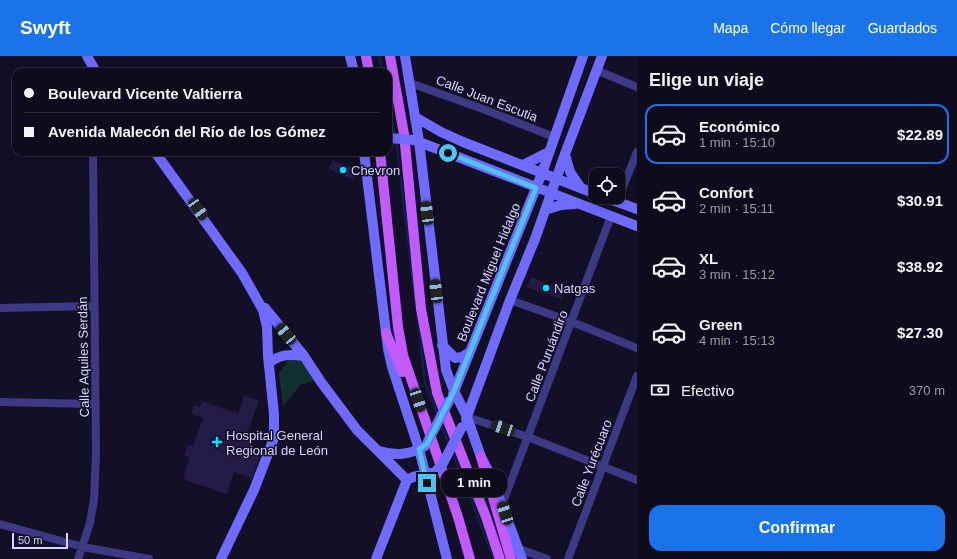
<!DOCTYPE html>
<html lang="es">
<meta charset="utf-8">
<style>
body{margin:0;font-family:Helvetica,sans-serif;background:#171425;color:#f1f3f6;height:100vh;display:flex;flex-direction:column;font-size:15px;white-space:nowrap}
*{box-sizing:border-box;margin:0}
p{font-size:13px;color:#9b9ba3}
.icon{flex:none;width:22px;height:22px;fill:none;stroke:currentColor;stroke-width:2;stroke-linecap:round;stroke-linejoin:round}
.map{position:relative;flex:1;overflow:hidden}
.drawer{display:flex;flex-direction:column;background:#0e0b1c;width:320px}
.drawer>*{flex:none}
.hud{position:absolute;left:12px;top:12px;width:380px;height:88px;border-radius:12px;box-shadow:0 4px 16px #0002,0 0 0 1px #2e2b3b;display:grid;align-content:center;height:88px;padding:0 12px;background:#0e0b1c}
.controls{position:absolute;left:589px;top:112px;display:grid;gap:8px}
.controls a{display:grid;place-items:center;width:36px;height:36px;border-radius:8px;background:#0e0b1c;box-shadow:0 4px 16px #0002,0 0 0 1px #2e2b3b;font-size:20px}
.scale{position:absolute;left:12px;bottom:10px;width:56px;box-sizing:border-box;padding-left:4px;border:2px solid #d9d4ff;border-top:0;font-size:11px;line-height:14px;white-space:nowrap;color:#d9d4ff;-webkit-text-stroke:3px #130f26;paint-order:stroke}
.end{position:absolute;width:18px;height:18px;margin:-9px;border:5px solid #4fc3f7;background:#111;box-shadow:0 0 0 2px #111}
.from{border-radius:50%}
.bubble{position:absolute;height:28px;border-radius:12px;background:#0e0b1c;box-shadow:0 4px 16px #0002,0 0 0 1px #2e2b3b;font-size:13px;font-weight:600;line-height:28px;text-align:center}
.car{position:absolute;width:12px;height:24px;margin:-12px -6px;border-radius:5px;box-shadow:0 0 3px 1px #0007;background:linear-gradient(#222 24%,#8ab4d8 0 40%,#222 0 76%,#8ab4d8 0 86%,#222 0)}
.hud b{display:flex;align-items:center;gap:14px;height:38px;font-size:15px}
.hud b+b{border-top:1px solid #2e2b3b}
.hud i{width:10px;height:10px;background:#f1f3f6}
ul{padding:0;list-style:none}
li{display:flex;align-items:center;gap:12px;height:60px;margin:0 8px 6px;padding:0 4px;border:2px solid transparent;border-radius:12px}
li div{flex:1}
li b{display:block;font-size:15px}
li em{font-style:normal;font-weight:600}
li.active{border-color:#1a73e8}
li>.icon{width:36px;height:36px;stroke-width:1.5}
h2{padding:0 12px;font-size:18px;line-height:48px}
.pay{display:flex;align-items:center;gap:10px;height:44px;padding:0 12px;font-size:15px}
.pay p{margin-inline-start:auto}
.button{display:flex;gap:8px;margin-top:auto;padding:8px 12px}
.button a{flex:1;height:46px;border-radius:12px;background:#1a73e8;color:#fff;font-size:16px;font-weight:600;line-height:46px;text-align:center}
header{display:flex;align-items:center;gap:24px;box-sizing:border-box;height:56px;padding:0 20px;background:#1a73e8;color:#fff}
header strong{font-size:19px}
nav{display:flex;gap:22px;margin-inline-start:auto;font-size:14px}
main{display:flex;flex:1;min-height:0}
.map>svg:first-child{display:block}
.green{fill:#12302f}
.lines{fill:none;stroke-linecap:round;stroke-linejoin:round}
.stream{stroke:#0c2248;stroke-width:2.5}
.building{fill:#241b47}
.street{stroke:#3d3a85;stroke-width:8}
.secondary{stroke:#6f6bff;stroke-width:10}
.primary{stroke:#c25bff;stroke-width:10}
.secondary-bridge{stroke:#6f6bff;stroke-width:10}
.route{stroke:#4fc3f7;stroke-width:5}
.poi-dot{fill:#00e5ff;stroke:#130f26;stroke-width:1.5}
.labels{text-anchor:middle;stroke-width:3;stroke-linejoin:round;paint-order:stroke}
.street-label{font-size:13px;fill:#d9d4ff;stroke:#130f26}
.poi-label{font-size:13px;fill:#d9d4ff;stroke:#130f26;text-anchor:start}
</style>
<header>
<strong>Swyft</strong>
<nav><a>Mapa</a><a>Cómo llegar</a><a>Guardados</a></nav>
</header>
<main>
<div class="map">
<svg width="637" height="503" viewBox="0 0 637 503">
<rect width="100%" height="100%" fill="#130f26"/>
<path class="green" d="M289,303L300,304L316,325L301,328L283,350L279,318Z"/>
<g class="lines">
<path class="stream" d="M379,0L383,16
M388,43L395,80
M396,85L415,244
M417,255L425,327L438,359
M441,368L449,389
M452,396L494,503"/>
</g>
<path class="building" d="M333,104L358,114L354,124L329,113Z
M531,221L564,234L561,243L527,231Z
M244,340L259,344L246,381L253,387L252,391L262,395L252,422L234,416L227,438L183,423L190,401L184,399L188,389L193,390L203,362L191,358L194,349L200,351L202,345L238,358Z"/>
<g class="lines">
<path class="street" d="M596,14L637,31
M410,27L483,53L554,81
M617,146L637,96
M510,244L572,266L637,292
M0,252L94,250
M0,346L95,348
M467,361L528,381L637,424
M502,449L611,160
M0,468L83,491L149,503
M517,492L547,503
M78,503L90,467L94,443L96,398L93,96
M568,503L637,320"/>
<path class="secondary" d="M87,0L96,16
M350,0L354,16
M405,0L419,85L446,314L454,335L467,361L481,401L488,414L502,449L522,503
M415,61L441,76L463,86L596,138
M414,84L637,170
M155,96L242,217L263,254L267,271L268,300L274,358V382L254,434L221,503
M364,96L388,293L392,311L419,393L447,503
M565,98L570,116L581,132
M523,109L549,96
M604,141L637,153
M545,154L561,149L575,148
M265,252L304,300L321,326L357,374L407,424
M442,289L455,302L462,301L470,296
M269,307C280,298 290,298 304,300
M453,338L542,117L583,0
M466,363L510,244L535,183L565,98L602,0
M379,395C396,400 409,399 425,390
M407,424L413,421L431,417
M376,503L407,424"/>
<path class="primary" d="M366,0L369,16
M390,0L404,78L421,253L437,337L486,461L500,503
M380,96L398,271L403,299L458,461L470,503
M386,277L402,316
M481,401L511,503"/>
<path class="secondary-bridge" d="M388,82L414,84
M428,385L449,345
M435,416L442,409L462,371"/>
</g>
<g class="lines">
<path class="route" d="M427,427L419,393L427,388L454,335L536,132L448,97"/>
</g>
<g class="poi-dot">
<circle cx="343" cy="114" r="4"/>
<circle cx="546" cy="232" r="4"/>
<path d="M215 380h4v4h4v4h-4v4h-4v-4h-4v-4h4z"/>
</g>
<g class="labels">
<g class="street-label">
<text transform="translate(487 42) rotate(21)" y="5">Calle Juan Escutia</text>
<text transform="translate(488 216) rotate(-68)" y="5">Boulevard Miguel Hidalgo</text>
<text transform="translate(546 300) rotate(-69)" y="5">Calle Puruándiro</text>
<text transform="translate(83 301) rotate(-91)" y="5">Calle Aquiles Serdán</text>
<text transform="translate(591 407) rotate(-69)" y="5">Calle Yurécuaro</text>
</g>
<g class="poi-label">
<text x="351" y="119">Chevron</text>
<text x="554" y="237">Natgas</text>
<text x="226" y="384">Hospital General<tspan x="226" dy="15">Regional de León</tspan></text>
</g>
</g>
</svg>
<div class="controls">
<a><svg class="icon" aria-label="locate" viewBox="0 0 24 24"><circle cx="12" cy="12" r="6"/><path d="M12 2v4M12 18v4M2 12h4M18 12h4"/></svg></a>
</div>
<div class="scale">50 m</div>
<i class="end from" style="left:448px;top:97px"></i>
<i class="end" style="left:427px;top:427px"></i>
<div class="bubble" style="left:441px;top:413px;width:66px">1 min</div>
<i class="car" style="left:198px;top:153px;rotate:145deg"></i>
<i class="car" style="left:427px;top:157px;rotate:353deg"></i>
<i class="car" style="left:436px;top:235px;rotate:353deg"></i>
<i class="car" style="left:286px;top:278px;rotate:320deg"></i>
<i class="car" style="left:418px;top:344px;rotate:161deg"></i>
<i class="car" style="left:503px;top:372px;rotate:289deg"></i>
<i class="car" style="left:505px;top:457px;rotate:342deg"></i>
<div class="hud">
<b><i class="from"></i>Boulevard Vicente Valtierra</b>
<b><i></i>Avenida Malecón del Río de los Gómez</b>
</div>
</div>
<section class="drawer">
<h2>Elige un viaje</h2>
<ul>
<li class="active"><svg class="icon" aria-label="car" viewBox="0 0 24 24"><path d="M5 17H2v-5l4-1 3-4h7l3 4 3 1v5h-3M9 17h6M6 11h13"/><circle cx="7" cy="17" r="2"/><circle cx="17" cy="17" r="2"/></svg><div><b>Económico</b><p>1 min · 15:10</p></div><em>$22.89</em></li>
<li><svg class="icon" aria-label="car" viewBox="0 0 24 24"><path d="M5 17H2v-5l4-1 3-4h7l3 4 3 1v5h-3M9 17h6M6 11h13"/><circle cx="7" cy="17" r="2"/><circle cx="17" cy="17" r="2"/></svg><div><b>Confort</b><p>2 min · 15:11</p></div><em>$30.91</em></li>
<li><svg class="icon" aria-label="car" viewBox="0 0 24 24"><path d="M5 17H2v-5l4-1 3-4h7l3 4 3 1v5h-3M9 17h6M6 11h13"/><circle cx="7" cy="17" r="2"/><circle cx="17" cy="17" r="2"/></svg><div><b>XL</b><p>3 min · 15:12</p></div><em>$38.92</em></li>
<li><svg class="icon" aria-label="car" viewBox="0 0 24 24"><path d="M5 17H2v-5l4-1 3-4h7l3 4 3 1v5h-3M9 17h6M6 11h13"/><circle cx="7" cy="17" r="2"/><circle cx="17" cy="17" r="2"/></svg><div><b>Green</b><p>4 min · 15:13</p></div><em>$27.30</em></li>
</ul>
<div class="pay"><svg class="icon" aria-label="cash" viewBox="0 0 24 24"><path d="M3 7h18v10H3z"/><circle cx="12" cy="12" r="2"/></svg>Efectivo<p>370 m</p></div>
<div class="button"><a>Confirmar</a></div>
</section>
</main>
